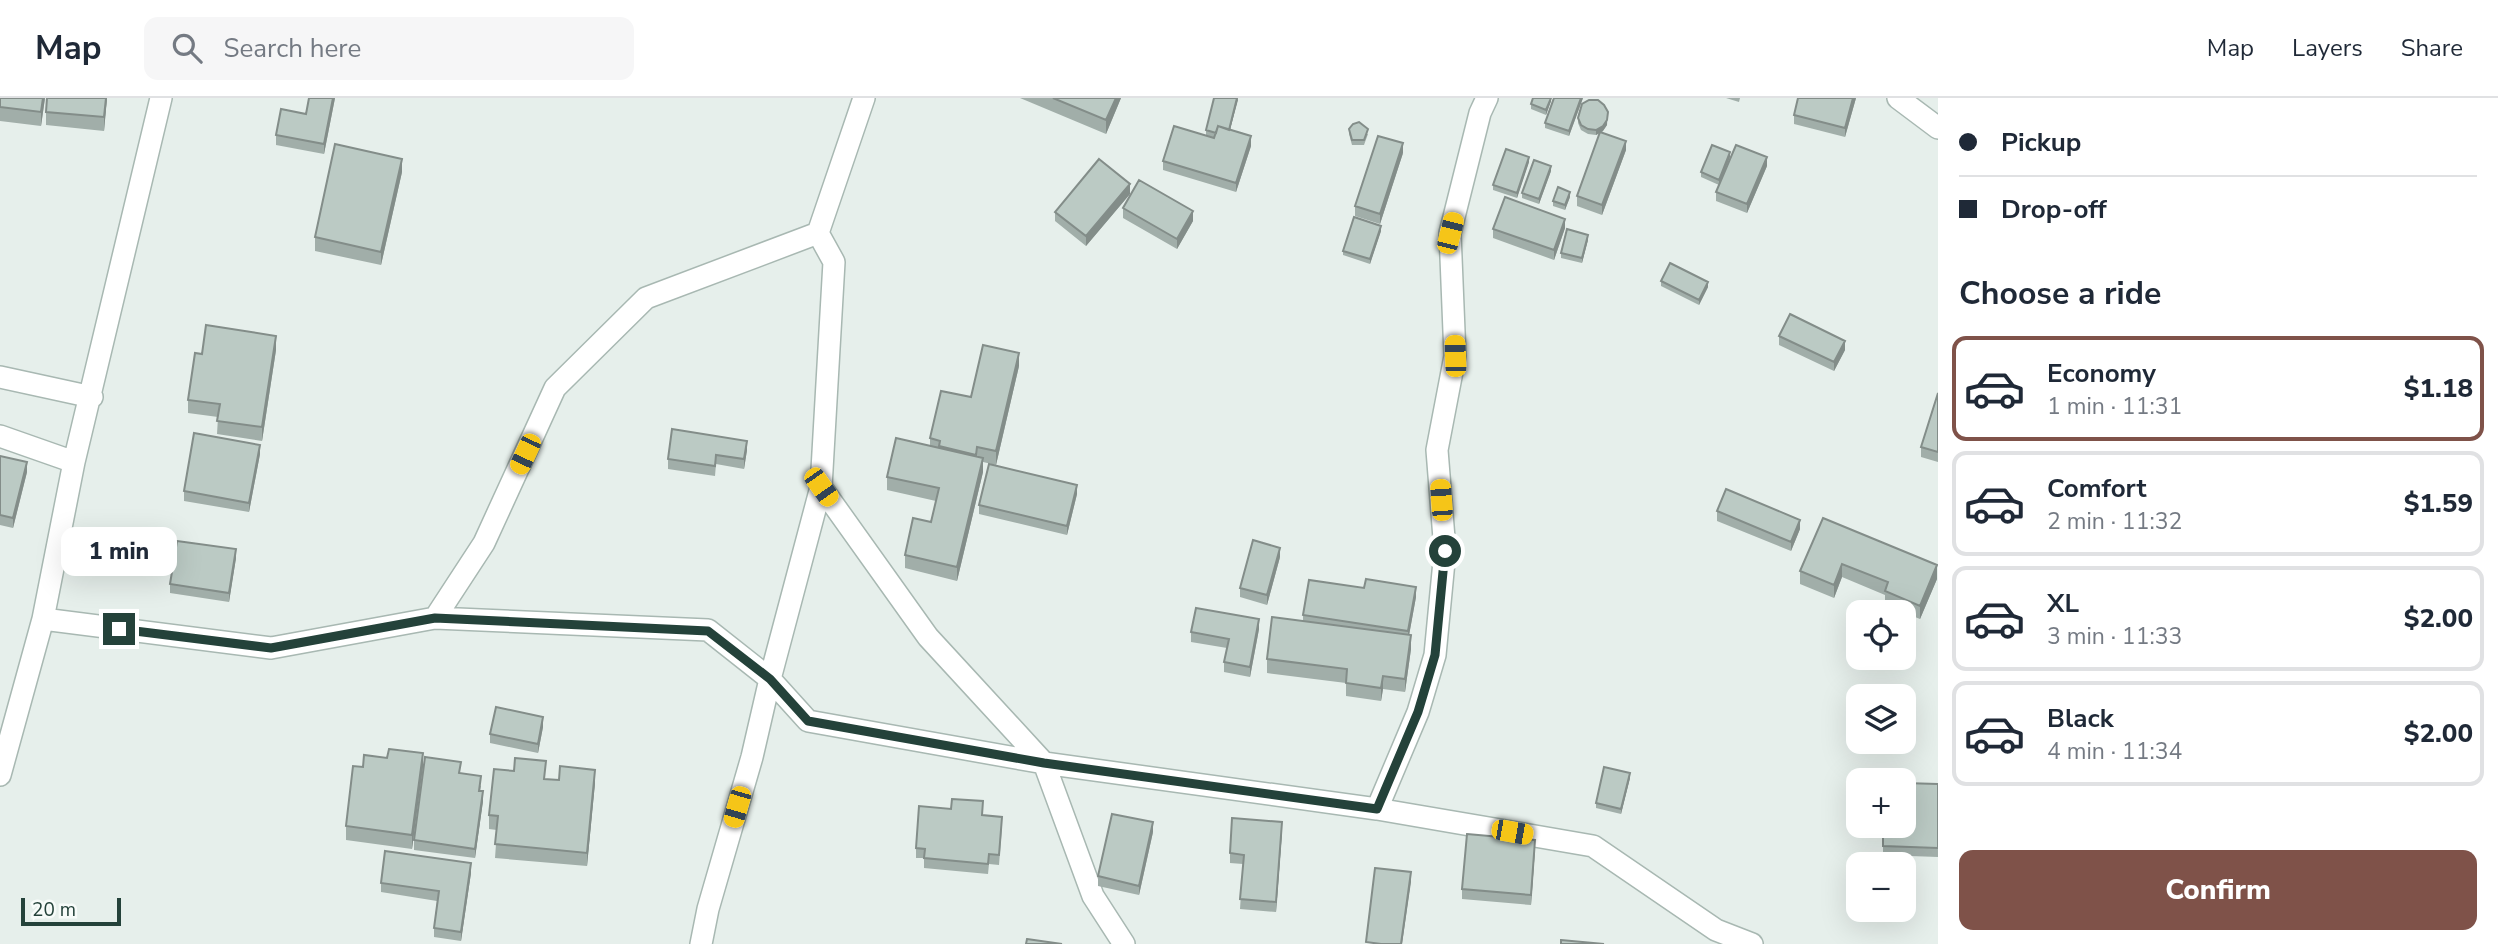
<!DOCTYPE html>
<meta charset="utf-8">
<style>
body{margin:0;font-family:"Nunito Sans",sans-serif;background:#f6f6f7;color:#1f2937;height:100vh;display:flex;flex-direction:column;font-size:26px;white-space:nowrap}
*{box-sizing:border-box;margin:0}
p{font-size:23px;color:#747a83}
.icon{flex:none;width:38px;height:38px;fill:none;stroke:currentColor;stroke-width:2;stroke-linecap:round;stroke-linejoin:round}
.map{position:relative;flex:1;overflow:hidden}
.drawer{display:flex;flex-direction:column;background:#fff;width:560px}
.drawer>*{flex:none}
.banner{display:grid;align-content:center;height:154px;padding:0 21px;background:#fff}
.buttons{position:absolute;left:1846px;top:502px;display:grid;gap:14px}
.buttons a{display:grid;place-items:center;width:70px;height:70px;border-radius:14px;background:#fff;box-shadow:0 7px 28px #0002;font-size:35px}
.scale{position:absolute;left:21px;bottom:18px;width:100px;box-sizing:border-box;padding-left:7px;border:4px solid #24423a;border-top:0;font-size:19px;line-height:24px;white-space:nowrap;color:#24423a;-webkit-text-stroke:5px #f7fbf9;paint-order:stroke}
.end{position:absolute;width:32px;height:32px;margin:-16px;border:9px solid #24423a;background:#fff;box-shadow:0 0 0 4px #fff}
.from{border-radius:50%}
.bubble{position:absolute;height:49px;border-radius:14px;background:#fff;box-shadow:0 7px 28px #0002;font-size:23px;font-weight:800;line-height:49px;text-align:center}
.car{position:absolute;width:21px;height:42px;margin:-21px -10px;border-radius:9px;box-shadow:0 0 5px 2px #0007;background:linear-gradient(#f5c518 24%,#345 0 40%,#f5c518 0 76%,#345 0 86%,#f5c518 0)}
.banner b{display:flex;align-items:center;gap:24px;height:66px;font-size:26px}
.banner b+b{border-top:2px solid #e0e1e3}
.banner i{width:18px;height:18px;background:#1f2937}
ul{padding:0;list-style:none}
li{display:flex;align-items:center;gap:21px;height:105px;margin:0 14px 10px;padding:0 7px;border:4px solid #e0e1e3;border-radius:14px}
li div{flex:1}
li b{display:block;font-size:26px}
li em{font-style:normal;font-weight:800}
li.current{border-color:#7f5249}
li>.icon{width:63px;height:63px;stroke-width:1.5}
h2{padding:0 21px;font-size:32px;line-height:84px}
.primary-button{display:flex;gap:14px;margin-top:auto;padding:14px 21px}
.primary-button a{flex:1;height:80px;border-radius:14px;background:#7f5249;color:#fff;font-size:28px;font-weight:800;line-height:80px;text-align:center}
header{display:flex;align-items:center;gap:42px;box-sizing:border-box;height:98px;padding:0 35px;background:#fff;border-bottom:2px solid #e0e1e3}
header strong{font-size:33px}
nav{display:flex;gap:38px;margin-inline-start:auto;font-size:24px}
.search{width:490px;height:63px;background:#f6f6f7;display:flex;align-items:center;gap:18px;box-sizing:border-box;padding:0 24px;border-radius:14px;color:#747a83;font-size:26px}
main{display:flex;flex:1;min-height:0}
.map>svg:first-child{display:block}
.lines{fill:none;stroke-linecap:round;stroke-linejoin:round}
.street-casing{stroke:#a8b8b2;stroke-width:24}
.street{stroke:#fff;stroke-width:21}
.wall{fill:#a1aea9}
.shaded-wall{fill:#838d89}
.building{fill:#bbcac4;stroke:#838d89;stroke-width:2}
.route{stroke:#24423a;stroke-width:9}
</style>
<header>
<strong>Map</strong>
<div class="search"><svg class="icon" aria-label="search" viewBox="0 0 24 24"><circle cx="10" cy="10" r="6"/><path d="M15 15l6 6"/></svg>Search here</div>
<nav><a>Map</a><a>Layers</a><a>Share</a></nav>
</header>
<main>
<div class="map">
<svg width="1938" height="846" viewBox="0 0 1938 846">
<rect width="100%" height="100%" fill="#e6efeb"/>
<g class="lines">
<defs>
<path id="street" d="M1898,0L1938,30
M0,279L92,299
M0,338L74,364
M821,389L928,539L1044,665L1093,798L1124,846
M435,520L484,445L555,290L646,200L818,135
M43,521L271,550L435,520L708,532L770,581L808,623L1044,665L1377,711L1593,748L1716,832L1752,846
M0,677L43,521L74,364L161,0
M1377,711L1418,614L1435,557L1445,453L1437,352L1455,258L1450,135L1480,15L1487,0
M701,846L708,811L752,659L770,581L821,389L834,164L818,135L864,0"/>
</defs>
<use href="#street" class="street-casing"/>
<use href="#street" class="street"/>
</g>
<path class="wall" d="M0,0H45L41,28L0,23Z
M107,0L104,33L46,27V14Z
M309,0H335L324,56L276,47V37L306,16Z
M1020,0H1121L1106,36Z
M1238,0L1230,32L1251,48L1236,94L1163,72V63L1214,40L1206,37V32Z
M1551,0V3L1546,17L1531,11V6Z
M1583,0L1569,38L1545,30V25Z
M1726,0H1740L1739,4Z
M1856,0L1845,39L1794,26V17Z
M1608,14L1607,27L1602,34L1626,52L1602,117L1577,108V98L1600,35L1596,37L1588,36L1581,32L1578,25V20Z
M1349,31L1368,36L1364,47H1352L1349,36Z
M1403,55L1380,126L1355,118V108Z
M1730,59L1719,87L1701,79V74Z
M1529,64L1517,100L1493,92V87Z
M1767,68L1747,115L1716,103V94Z
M1551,73L1539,106L1522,100V95Z
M402,74L381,167L315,153V139Z
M1130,96L1086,148L1055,123V114Z
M1570,99L1565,112L1553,108V103Z
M1123,110L1193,123L1177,151L1123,120Z
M1565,130L1554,162L1493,140V131Z
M1381,133L1370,166L1343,157V153Z
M1588,142L1582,165L1561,160V155Z
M1661,183L1708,189L1699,207L1661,188Z
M1779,238L1845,252L1834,273L1779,247Z
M276,252L262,343L217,336L218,319L188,315V302L202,256Z
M1019,268L996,367L983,364V374L957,483L905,470V457L931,424L936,403L887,392V379L930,348V340L971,299Z
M1938,295V364L1921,359V349Z
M747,352L744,371L716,366L715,378L668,371V361Z
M260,356L249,414L184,403V393Z
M0,358L27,374L13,430L0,427Z
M1077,396L1067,437L979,416V407Z
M1717,413L1800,431L1791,453L1717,423Z
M1823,420L1937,481L1920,521L1885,507V497L1842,479L1834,500L1800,486V473Z
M1280,459L1267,507L1240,499V490Z
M236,460L229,504L170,495V486Z
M1416,499L1409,537L1411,551L1405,594L1383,591L1381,603L1346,598V585L1267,575V561L1303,523V517Z
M1259,531L1250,579L1224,574V564L1227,550L1191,544V534Z
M543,629L538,655L490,645V636Z
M387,660L423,669L412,751L346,742V728L363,669Z
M460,675L481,688L480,693L483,703L475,760L414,752V742Z
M1630,680L1621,716L1596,710V705Z
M546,681L595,685L587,768L495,760L497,732L489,731V717Z
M1938,686V759L1883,757V728Z
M951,711L982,717L1002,729L999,767L989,766L988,776L924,770V760H916V750Z
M1153,734L1139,797L1098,788V778Z
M1282,734L1276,814L1240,811L1243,766L1230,765V755Z
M1535,751L1531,807L1462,801V791Z
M471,775L461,843L434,839V830L437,803L381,794V785Z"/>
<path class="shaded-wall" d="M43,0H45L41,28V14Z
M106,0H107L104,33V19Z
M333,0H335L324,56V46Z
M1116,0H1121L1106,36V22Z
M1237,0L1238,2L1228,39V34Z
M1551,0V3L1546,17V12Z
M1581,0H1583L1569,38V33Z
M1853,0H1856L1845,39V30Z
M1607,22V27L1603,33L1596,37V32Z
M1251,38V48L1236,94V85Z
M1626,43V52L1602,117V107Z
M1403,45V55L1380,126V116Z
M1730,54V59L1719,87V82Z
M1529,59V64L1517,100V95Z
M1767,59V68L1747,115V106Z
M402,61V74L381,167V154Z
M1551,68V73L1539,106V101Z
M1130,86V96L1086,148V138Z
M1570,94V99L1565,112V107Z
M1193,113V123L1177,151V141Z
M1565,121V130L1554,162V152Z
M1381,128V133L1370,166V161Z
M1588,137V142L1582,165V160Z
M1708,184V189L1699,207V202Z
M276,238V252L262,343V329Z
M1845,243V252L1834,273V264Z
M1019,255V268L996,367V353Z
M747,343V352L744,371V361Z
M260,347V356L249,414V405Z
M983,360V374L957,483V469Z
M27,364V374L13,430V420Z
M1077,387V396L1067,437V428Z
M1800,422V431L1791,453V444Z
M1280,450V459L1267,507V497Z
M236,451V460L229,504V495Z
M1842,466V479L1834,500V487Z
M1937,467V481L1920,521V508Z
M1416,489V499L1408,543V533Z
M1259,521V531L1250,579V569Z
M1411,537V551L1405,594V581Z
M1383,578V591L1381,603V590Z
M543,619V629L538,655V646Z
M423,655V669L412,751V737Z
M595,672V685L587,768V755Z
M1630,675V680L1621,716V711Z
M483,693V703L475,760V751Z
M1153,724V734L1139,797V788Z
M1282,724V734L1276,814V804Z
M1535,742V751L1531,807V797Z
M471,765V775L461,843V834Z
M1411,774V784L1402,846H1401Z"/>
<path class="building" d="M0,0H43L41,14L0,9Z
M47,0H106L104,19L46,14Z
M309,0H333L324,46L276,37L281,11L306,16Z
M1053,0H1116L1106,22Z
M1214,0H1237L1229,32L1218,28L1216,35L1206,32Z
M1533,0H1551L1546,12L1531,6Z
M1554,0H1581L1569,33L1545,25Z
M1798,0H1853L1845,30L1794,17Z
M1589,2H1598L1604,7L1608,14L1607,22L1603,28L1596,32L1588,31L1581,27L1578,20L1582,6Z
M1359,24L1368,31L1364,42H1352L1349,31L1353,26Z
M1174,28L1214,40L1218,28L1251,38L1236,85L1163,63Z
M1600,34L1626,43L1602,107L1577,98Z
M1378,38L1403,45L1380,116L1355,108Z
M335,46L402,61L381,154L315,139Z
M1712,47L1730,54L1719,82L1701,74Z
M1736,47L1767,59L1747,106L1716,94Z
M1506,51L1529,59L1517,95L1493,87Z
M1099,61L1130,86L1086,138L1055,114Z
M1534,62L1551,68L1539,101L1522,95Z
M1139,82L1193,113L1177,141L1123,110Z
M1558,89L1570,94L1565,107L1553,103Z
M1505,99L1565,121L1554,152L1493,131Z
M1354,119L1381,128L1370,161L1343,153Z
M1567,131L1588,137L1582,160L1561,155Z
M1670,165L1708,184L1699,202L1661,183Z
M1790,216L1845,243L1834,264L1779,238Z
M206,227L276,238L262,329L217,323L220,306L188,302L195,255L202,256Z
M983,247L1019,255L996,353L977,349L976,357L939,348L940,343L930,340L941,293L971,299Z
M1938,295V354L1921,349Z
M672,331L747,343L744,361L716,357L715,368L668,361Z
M194,335L260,347L249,405L184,393Z
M896,340L983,360L957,469L905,457L913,420L931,424L939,390L887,379Z
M0,358L27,364L13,420L0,417Z
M989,366L1077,387L1067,428L979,407Z
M1726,391L1800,422L1791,444L1717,413Z
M1823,420L1937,467L1920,508L1885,493L1888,484L1842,466L1834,487L1800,473Z
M1253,442L1280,450L1267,497L1240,490Z
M177,443L236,451L229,495L170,486Z
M1366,481L1416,489L1408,533L1303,517L1309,482L1364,490Z
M1196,510L1259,521L1250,569L1224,564L1229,541L1191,534Z
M1272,519L1411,537L1405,581L1383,578L1381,590L1346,585L1347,571L1267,561Z
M496,609L543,619L538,646L490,636Z
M389,651L423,655L412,737L346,728L353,668L363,669L364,657L387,660Z
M425,659L461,664L459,675L481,678L479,693H483L475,751L414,742Z
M515,660L546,663L544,681L559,682L560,668L595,672L587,755L495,746L498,718L489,717L494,671L514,673Z
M1604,669L1630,675L1621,711L1596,705Z
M1904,685L1938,686V750L1883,748V728H1904Z
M952,701L983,703L982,717L1002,719L999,757L989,756L988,766L924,760L925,751L916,750L919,708L951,711Z
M1112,716L1153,724L1139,788L1098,778Z
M1232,720L1282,724L1276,804L1240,801L1244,757L1230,755Z
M1467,736L1535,742L1531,797L1462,791Z
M385,753L471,765L461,834L434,830L439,793L381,785Z
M1375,770L1411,774L1401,846H1381L1366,844Z
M1027,841L1062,846H1026Z
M1561,842L1604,846H1561Z"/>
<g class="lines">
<path class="route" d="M119,531L271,550L435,520L708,533L770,581L808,623L1044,665L1377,711L1418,614L1435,557L1445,453"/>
</g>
</svg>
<div class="buttons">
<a><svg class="icon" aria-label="locate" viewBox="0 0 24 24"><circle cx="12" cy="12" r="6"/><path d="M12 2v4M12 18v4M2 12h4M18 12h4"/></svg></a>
<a><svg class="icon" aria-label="layers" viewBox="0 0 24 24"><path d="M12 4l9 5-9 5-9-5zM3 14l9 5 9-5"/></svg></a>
<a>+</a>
<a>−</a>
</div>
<div class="scale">20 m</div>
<i class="end from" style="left:1445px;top:453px"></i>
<i class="end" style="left:119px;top:531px"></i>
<div class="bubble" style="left:61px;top:429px;width:116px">1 min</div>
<i class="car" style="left:1450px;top:135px;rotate:14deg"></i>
<i class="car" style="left:1455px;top:258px;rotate:358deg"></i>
<i class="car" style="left:525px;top:356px;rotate:205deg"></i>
<i class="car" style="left:821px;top:389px;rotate:145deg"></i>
<i class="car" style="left:1441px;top:402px;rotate:356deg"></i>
<i class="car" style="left:737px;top:709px;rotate:196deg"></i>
<i class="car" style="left:1512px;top:734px;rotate:100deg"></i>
</div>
<section class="drawer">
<div class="banner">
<b><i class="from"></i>Pickup</b>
<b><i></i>Drop-off</b>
</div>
<h2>Choose a ride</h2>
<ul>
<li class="current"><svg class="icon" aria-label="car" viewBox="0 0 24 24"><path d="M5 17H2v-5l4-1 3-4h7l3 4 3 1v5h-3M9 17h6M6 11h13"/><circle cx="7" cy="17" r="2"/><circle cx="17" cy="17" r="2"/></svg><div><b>Economy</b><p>1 min · 11:31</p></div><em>$1.18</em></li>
<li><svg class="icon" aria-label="car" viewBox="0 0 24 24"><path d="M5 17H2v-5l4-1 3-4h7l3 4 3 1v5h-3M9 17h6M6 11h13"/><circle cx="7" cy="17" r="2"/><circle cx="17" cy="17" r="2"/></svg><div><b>Comfort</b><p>2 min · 11:32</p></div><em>$1.59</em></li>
<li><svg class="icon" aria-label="car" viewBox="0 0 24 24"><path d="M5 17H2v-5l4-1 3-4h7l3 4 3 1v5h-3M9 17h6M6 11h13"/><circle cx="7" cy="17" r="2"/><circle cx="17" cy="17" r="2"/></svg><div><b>XL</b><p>3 min · 11:33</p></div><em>$2.00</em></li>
<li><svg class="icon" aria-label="car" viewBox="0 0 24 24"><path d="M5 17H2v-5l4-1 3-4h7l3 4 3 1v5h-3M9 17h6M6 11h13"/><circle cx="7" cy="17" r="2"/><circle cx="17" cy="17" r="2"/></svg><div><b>Black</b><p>4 min · 11:34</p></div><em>$2.00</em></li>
</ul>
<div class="primary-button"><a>Confirm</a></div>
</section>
</main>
